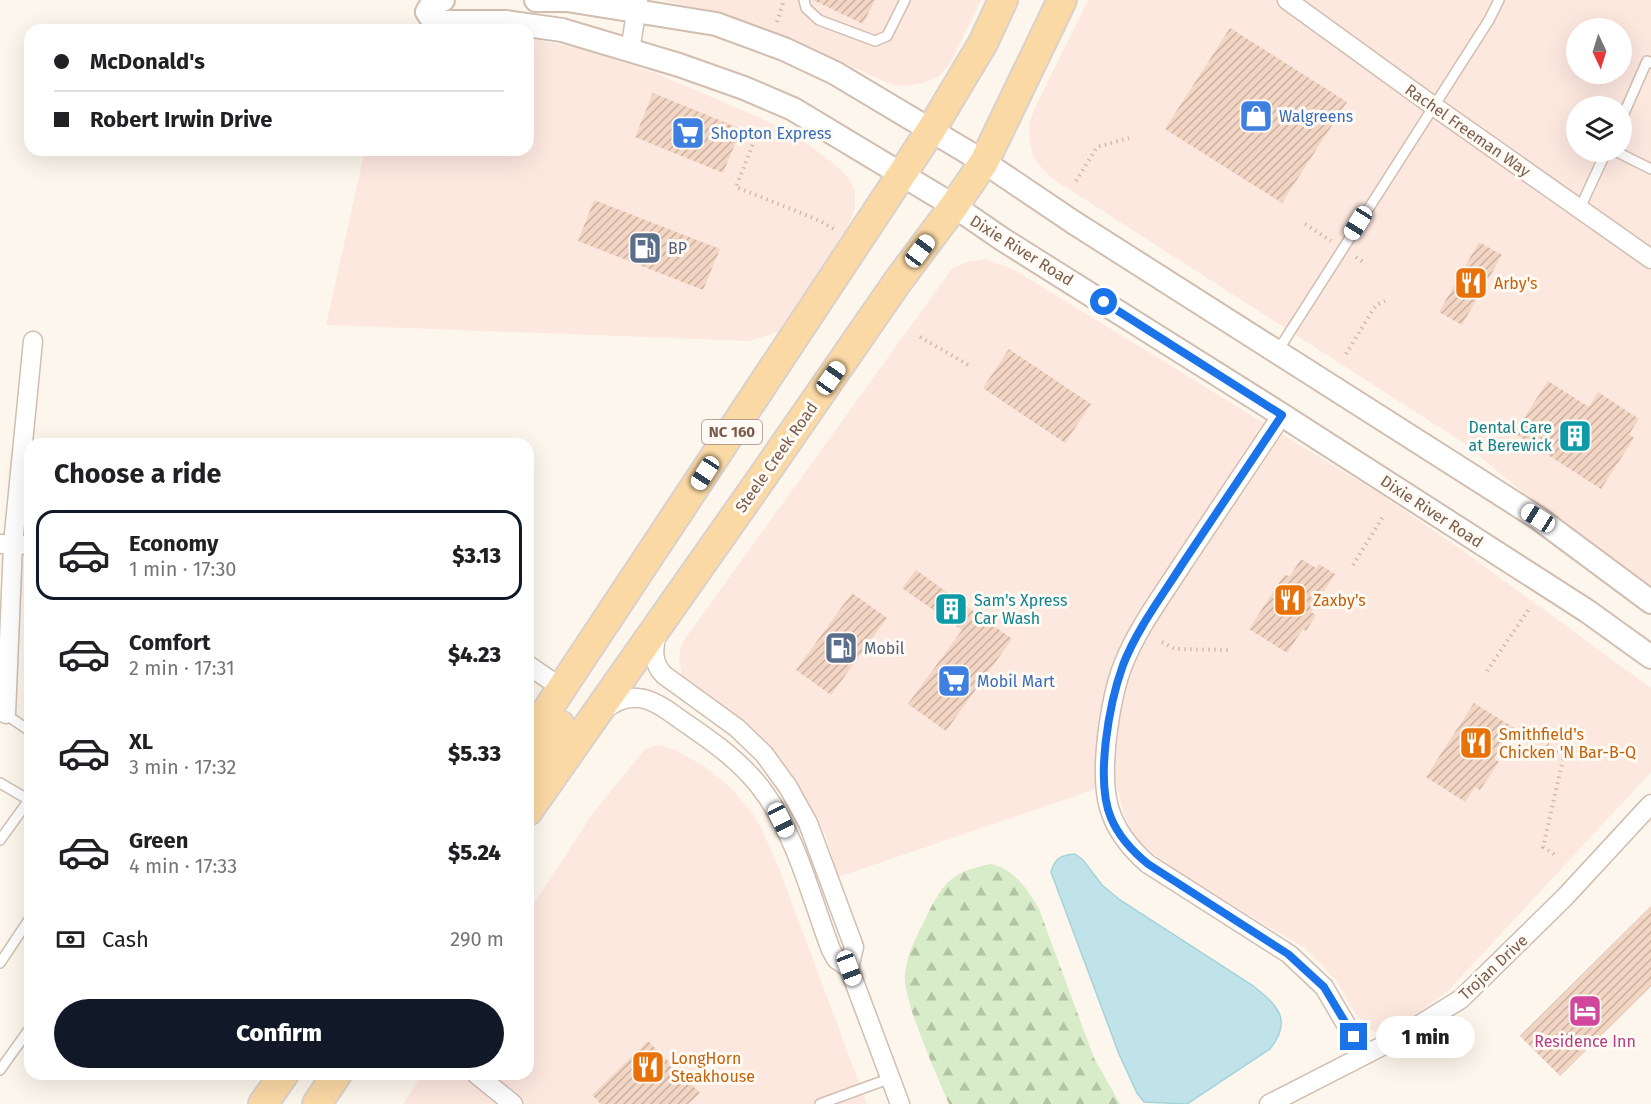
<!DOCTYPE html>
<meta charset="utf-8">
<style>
body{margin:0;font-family:"Fira Sans",sans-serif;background:#f6f6f6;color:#202124;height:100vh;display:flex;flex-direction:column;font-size:22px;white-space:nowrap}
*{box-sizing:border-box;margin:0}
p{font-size:20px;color:#757577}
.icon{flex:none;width:33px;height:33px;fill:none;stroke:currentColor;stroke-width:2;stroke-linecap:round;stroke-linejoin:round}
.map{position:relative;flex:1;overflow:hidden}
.panel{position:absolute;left:24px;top:438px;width:510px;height:642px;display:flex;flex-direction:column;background:#fff;border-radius:18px;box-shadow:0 6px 24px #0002}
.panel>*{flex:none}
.top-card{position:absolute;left:24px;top:24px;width:510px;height:132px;border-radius:18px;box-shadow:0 6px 24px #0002;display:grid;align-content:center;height:132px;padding:0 30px;background:#fff}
.needle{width:39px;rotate:176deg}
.controls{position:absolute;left:1566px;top:18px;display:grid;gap:12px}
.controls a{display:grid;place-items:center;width:66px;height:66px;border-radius:50%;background:#fff;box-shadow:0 6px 24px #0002;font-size:30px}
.end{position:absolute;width:27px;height:27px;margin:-14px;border:8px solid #1a73e8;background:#fff;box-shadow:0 0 0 3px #fff}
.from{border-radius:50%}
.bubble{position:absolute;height:42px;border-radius:21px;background:#fff;box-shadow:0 6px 24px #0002;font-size:20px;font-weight:800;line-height:42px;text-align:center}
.car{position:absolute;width:18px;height:36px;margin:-18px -9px;border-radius:8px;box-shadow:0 0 4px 2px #0007;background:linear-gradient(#fff 24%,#345 0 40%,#fff 0 76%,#345 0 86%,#fff 0)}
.top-card b{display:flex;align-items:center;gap:21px;height:57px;font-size:22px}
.top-card b+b{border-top:2px solid #e0e0e0}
.top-card i{width:15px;height:15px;background:#202124}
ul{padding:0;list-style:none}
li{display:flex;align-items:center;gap:18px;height:90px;margin:0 12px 9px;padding:0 18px;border:3px solid transparent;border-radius:18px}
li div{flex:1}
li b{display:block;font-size:22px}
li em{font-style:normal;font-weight:800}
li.active{border-color:#111827}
li>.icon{width:54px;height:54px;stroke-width:1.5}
h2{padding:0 30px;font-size:27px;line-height:72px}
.pay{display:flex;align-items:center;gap:15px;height:66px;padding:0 30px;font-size:22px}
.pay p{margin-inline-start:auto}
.button{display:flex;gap:12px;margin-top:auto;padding:12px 30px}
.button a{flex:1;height:69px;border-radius:36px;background:#111827;color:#fff;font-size:24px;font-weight:800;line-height:69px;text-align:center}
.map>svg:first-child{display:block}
.commercial{fill:#fde8e0;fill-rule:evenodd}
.forest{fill:url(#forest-firs)}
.water{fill:#bfe3e8;stroke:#a5d3da;stroke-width:1.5}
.building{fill:url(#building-hatch)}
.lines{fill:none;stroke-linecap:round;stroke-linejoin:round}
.service-casing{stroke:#d1beb0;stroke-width:12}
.minor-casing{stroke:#d1beb0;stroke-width:21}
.tertiary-casing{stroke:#d1beb0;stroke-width:26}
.primary-casing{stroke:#dad1cd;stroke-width:32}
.path{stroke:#d9b8a5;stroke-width:4;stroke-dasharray:1.5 4.5;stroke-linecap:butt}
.service{stroke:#fff;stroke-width:9}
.minor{stroke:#fff;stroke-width:18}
.tertiary{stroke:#fff;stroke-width:22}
.primary{stroke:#fbd9a5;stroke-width:28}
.route{stroke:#1a73e8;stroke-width:8}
.labels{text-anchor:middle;stroke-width:6;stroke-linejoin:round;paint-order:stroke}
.shield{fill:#fffaf3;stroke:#a28b7f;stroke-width:1.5}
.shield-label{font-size:15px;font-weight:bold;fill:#7a5c4d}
.shop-label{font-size:16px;fill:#366cbe;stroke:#fffaf3;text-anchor:start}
.street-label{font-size:16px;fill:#7a5c4d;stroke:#fffaf3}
.service-label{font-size:16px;fill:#4e5e75;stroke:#fffaf3;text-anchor:start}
.food-label{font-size:16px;fill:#c56008;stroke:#fffaf3;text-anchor:start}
.culture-label{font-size:16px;fill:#0d838f;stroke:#fffaf3;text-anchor:end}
.hotel-label{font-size:16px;fill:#b23c85;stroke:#fffaf3}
</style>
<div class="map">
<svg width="1651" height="1104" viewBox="0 0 1651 1104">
<defs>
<pattern id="forest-firs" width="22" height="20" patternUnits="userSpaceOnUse" patternTransform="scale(1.5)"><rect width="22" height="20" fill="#d8ecc9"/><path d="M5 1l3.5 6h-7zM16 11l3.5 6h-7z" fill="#b4c2a5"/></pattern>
<pattern id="building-hatch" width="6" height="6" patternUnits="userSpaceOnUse" patternTransform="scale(1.5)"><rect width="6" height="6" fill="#f3d5c3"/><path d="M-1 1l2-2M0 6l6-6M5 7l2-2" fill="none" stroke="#cab0a1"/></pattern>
</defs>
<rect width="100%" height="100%" fill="#fdf6ec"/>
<path class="commercial" d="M661,0H981L951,62L938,77L923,83L905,86L892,85L788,37L717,12Z
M1088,0H1651V585L1534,502L1464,443L1053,179L1041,167L1033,157L1030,143L1029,124L1034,110ZM1576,28H1622V74H1576ZM1576,106H1622V152H1576Z
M528,38L582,49L655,73L758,117L781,128L812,147L840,169L850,180L855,193V208L848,226L778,332L750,341L326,325L365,150H528Z
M984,259L1013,269L1383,496L1462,550L1651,688V772L1447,992L1393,1030L1377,1033L1365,1027L1351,1007L1336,980L1306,949L1192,881L1159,858L1133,836L1124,814L1116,782L838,877L826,836L814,812L793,782L688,683L682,675L679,658L682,643L951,270L966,262Z
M658,745L673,749L704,766L730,787L753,814L762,830L780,871L867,1104H403L423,1074H528V913L591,816L645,749Z"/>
<path class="forest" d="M991,864C1015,870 1027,888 1039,909L1094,1058L1120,1104H949C938,1077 902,1000 905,974C907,953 918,934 927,915C945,880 952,872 991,864Z"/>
<path class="water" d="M1075,854L1083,860L1102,885L1120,900L1252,985C1276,1004 1294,1019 1270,1049L1187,1104L1144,1102L1137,1093L1119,1054L1051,872C1055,858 1061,855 1075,854Z"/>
<path class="building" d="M813,0H875L863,24Z
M1230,28L1347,102L1282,203L1165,129Z
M653,93L741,129L723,173L635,137Z
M594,200L720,249L703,290L578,241Z
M1479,242L1502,255L1462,325L1439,312Z
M1009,349L1091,404L1065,443L983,388Z
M1548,381L1589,407L1598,392L1639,419L1629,434L1634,438L1601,489L1514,433Z
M1301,559L1316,568L1319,564L1335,574L1311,612L1316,615L1306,631L1303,629L1287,653L1249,629L1284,575L1290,576Z
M916,570L1012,639L946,731L908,704L962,630L902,588Z
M852,593L887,618L831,695L796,670Z
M1474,703L1514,728L1494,758L1499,762L1480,790L1475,787L1465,802L1426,777Z
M1651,906V986L1560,1076L1520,1036Z
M648,1041L700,1093L688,1104H601L592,1095Z"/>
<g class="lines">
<defs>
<path id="service" d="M804,0L806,8L819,20L875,41L887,36L905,0
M1622,118L1647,61L1651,63
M1617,152L1651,169
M1580,208L1606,152
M1277,352L1489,20L1499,0
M5,714L30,731
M0,783L29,800L0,840
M0,963L30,918
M0,1070L30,1028
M820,1104L891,1078"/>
<path id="minor" d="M1287,0L1432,105L1651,259
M630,51L638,0
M1282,415C1249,465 1216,514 1183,563C1162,596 1137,629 1123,665C1114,688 1110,713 1107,737C1101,791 1104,826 1148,864L1289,954L1324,987L1364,1055
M0,544L30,545
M657,633C653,649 652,663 664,675L737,728L764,754L788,787L808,823L854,947L849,968
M528,665L563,689
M604,710C634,686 655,701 681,720C712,741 744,763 766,795C797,839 812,900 831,950L836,959L849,968L900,1104
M6,714L13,544L33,341
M476,1074L513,1104
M1269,1104L1398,1038L1461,999L1565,897L1651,804"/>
<path id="tertiary" d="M443,0L433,2L427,12L434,22H506L562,30L679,65L744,88L793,109L954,206L1002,239L1282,415L1587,611L1651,657
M536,0H567L716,24L784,49L835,73L984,162L1073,222L1538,518L1651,602"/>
<path id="primary" d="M528,739L931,130L983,43L1003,0
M528,773L560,725
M528,811L759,482L898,281L954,206L984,162L1062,0
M263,1104L284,1074
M317,1104L337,1074"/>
</defs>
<use href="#service" class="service-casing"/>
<use href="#minor" class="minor-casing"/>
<use href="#tertiary" class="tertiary-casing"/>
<use href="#primary" class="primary-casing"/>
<path class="path" d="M777,22L784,0
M759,128L736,187L818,220L836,230
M1076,181L1097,147L1129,138
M1305,224L1331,241
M1356,257L1366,264
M920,337L970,366
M1346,354L1374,308L1378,304L1385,301
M1353,565L1384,515
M1162,642L1175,649L1229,650
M1487,671L1529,609
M1537,738L1564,755L1543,847L1557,856"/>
<use href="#service" class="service"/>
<use href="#minor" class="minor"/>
<use href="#tertiary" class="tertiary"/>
<use href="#primary" class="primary"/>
</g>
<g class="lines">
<path class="route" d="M1104,302L1282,415C1249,465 1216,514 1183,563C1162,596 1137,629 1123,665C1109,704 1095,780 1111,818C1119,837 1132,851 1148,864L1288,954L1324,987L1354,1037"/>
</g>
<defs>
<symbol id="shop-square" viewBox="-11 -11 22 22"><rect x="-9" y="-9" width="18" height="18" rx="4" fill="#3f7fe0" stroke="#fffaf3"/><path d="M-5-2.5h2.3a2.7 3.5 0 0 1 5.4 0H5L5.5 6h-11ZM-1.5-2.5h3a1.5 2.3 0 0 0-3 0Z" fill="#fff"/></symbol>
<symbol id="supermarket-square" viewBox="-11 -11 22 22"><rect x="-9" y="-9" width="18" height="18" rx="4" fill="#3f7fe0" stroke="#fffaf3"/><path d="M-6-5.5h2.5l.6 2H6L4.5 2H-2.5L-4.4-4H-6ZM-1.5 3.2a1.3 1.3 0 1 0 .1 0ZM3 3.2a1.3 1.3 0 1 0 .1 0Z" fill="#fff"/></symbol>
<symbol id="fuel-square" viewBox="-11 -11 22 22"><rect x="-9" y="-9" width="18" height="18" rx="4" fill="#5c6f8a" stroke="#fffaf3"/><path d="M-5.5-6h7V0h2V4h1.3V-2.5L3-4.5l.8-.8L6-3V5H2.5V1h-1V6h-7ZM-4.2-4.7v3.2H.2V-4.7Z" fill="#fff"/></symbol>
<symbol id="restaurant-square" viewBox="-11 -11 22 22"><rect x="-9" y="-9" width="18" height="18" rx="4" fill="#e8710a" stroke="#fffaf3"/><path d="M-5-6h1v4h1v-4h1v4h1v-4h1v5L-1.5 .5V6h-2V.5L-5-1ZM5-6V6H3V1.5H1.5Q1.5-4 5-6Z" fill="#fff"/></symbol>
<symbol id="building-square" viewBox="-11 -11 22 22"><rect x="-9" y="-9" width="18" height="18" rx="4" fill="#0f9aa8" stroke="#fffaf3"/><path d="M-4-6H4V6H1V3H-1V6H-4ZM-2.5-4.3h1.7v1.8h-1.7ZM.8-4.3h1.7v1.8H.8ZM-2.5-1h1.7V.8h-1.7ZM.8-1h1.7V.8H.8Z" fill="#fff"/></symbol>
<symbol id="hotel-square" viewBox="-11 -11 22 22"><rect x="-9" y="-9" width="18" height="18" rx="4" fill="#d1479c" stroke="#fffaf3"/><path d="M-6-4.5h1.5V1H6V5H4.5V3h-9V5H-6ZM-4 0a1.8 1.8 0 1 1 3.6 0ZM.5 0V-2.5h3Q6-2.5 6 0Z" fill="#fff"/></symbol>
</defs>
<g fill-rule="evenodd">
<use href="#shop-square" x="1237" y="97" width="38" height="38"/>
<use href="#supermarket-square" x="669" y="114" width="38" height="38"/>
<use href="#fuel-square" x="626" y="229" width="38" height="38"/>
<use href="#restaurant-square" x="1452" y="264" width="38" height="38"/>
<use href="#building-square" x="1556" y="417" width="38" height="38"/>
<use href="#restaurant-square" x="1271" y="581" width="38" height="38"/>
<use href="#building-square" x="932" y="590" width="38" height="38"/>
<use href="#fuel-square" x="822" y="629" width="38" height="38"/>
<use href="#supermarket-square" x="935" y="662" width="38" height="38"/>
<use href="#restaurant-square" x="1457" y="724" width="38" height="38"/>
<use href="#hotel-square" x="1566" y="992" width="38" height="38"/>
<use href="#restaurant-square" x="629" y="1048" width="38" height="38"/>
</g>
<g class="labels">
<rect class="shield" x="702" y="420" width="60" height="24" rx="4.5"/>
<g class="shield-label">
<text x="732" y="437">NC 160</text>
</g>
<g class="shop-label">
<text x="1279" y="122">Walgreens</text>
<text x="711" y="139">Shopton Express</text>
<text x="977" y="687">Mobil Mart</text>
</g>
<g class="street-label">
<text transform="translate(1468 130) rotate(35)" y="6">Rachel Freeman Way</text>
<text transform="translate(1022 250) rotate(32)" y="6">Dixie River Road</text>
<text transform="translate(776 457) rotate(-55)" y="6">Steele Creek Road</text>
<text transform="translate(1432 511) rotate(33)" y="6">Dixie River Road</text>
<text transform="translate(1493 967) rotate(-43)" y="6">Trojan Drive</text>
</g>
<g class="service-label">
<text x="668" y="254">BP</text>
<text x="864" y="654">Mobil</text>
</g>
<g class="food-label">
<text x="1494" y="289">Arby's</text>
<text x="1313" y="606">Zaxby's</text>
<text x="1499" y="740">Smithfield's<tspan x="1499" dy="18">Chicken 'N Bar-B-Q</tspan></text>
<text x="671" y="1064">LongHorn<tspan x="671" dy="18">Steakhouse</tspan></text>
</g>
<g class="culture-label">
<text x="1552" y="433">Dental Care<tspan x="1552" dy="18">at Berewick</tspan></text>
<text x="974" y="606" text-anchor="start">Sam's Xpress<tspan x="974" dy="18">Car Wash</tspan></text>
</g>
<g class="hotel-label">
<text x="1585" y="1047">Residence Inn</text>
</g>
</g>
</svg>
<div class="controls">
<a><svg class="needle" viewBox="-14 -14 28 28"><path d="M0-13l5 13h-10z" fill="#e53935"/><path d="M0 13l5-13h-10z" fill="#757577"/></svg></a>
<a><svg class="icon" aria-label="layers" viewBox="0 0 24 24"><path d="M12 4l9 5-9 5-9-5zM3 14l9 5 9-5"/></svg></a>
</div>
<i class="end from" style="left:1104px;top:302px"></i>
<i class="end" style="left:1354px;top:1037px"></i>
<div class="bubble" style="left:1376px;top:1016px;width:99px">1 min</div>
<i class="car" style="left:1358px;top:223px;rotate:212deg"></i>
<i class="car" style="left:920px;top:251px;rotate:37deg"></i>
<i class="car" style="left:831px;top:378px;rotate:35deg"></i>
<i class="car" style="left:705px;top:473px;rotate:213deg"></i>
<i class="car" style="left:1538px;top:518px;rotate:302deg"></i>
<i class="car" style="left:781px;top:820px;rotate:154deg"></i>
<i class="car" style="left:849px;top:968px;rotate:159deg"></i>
<div class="top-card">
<b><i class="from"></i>McDonald's</b>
<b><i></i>Robert Irwin Drive</b>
</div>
<section class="panel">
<h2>Choose a ride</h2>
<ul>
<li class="active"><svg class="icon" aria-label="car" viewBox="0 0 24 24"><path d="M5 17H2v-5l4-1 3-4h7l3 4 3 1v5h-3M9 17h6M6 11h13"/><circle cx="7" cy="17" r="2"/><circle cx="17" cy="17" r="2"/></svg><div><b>Economy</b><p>1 min · 17:30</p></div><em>$3.13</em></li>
<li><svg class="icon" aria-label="car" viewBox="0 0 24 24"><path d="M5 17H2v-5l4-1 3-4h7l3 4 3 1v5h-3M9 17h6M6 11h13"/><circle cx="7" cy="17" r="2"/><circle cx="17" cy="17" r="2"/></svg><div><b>Comfort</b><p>2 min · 17:31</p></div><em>$4.23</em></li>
<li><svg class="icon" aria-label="car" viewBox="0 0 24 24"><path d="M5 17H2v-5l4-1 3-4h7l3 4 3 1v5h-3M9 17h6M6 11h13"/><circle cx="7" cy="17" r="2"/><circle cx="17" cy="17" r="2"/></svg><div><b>XL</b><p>3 min · 17:32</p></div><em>$5.33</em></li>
<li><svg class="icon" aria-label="car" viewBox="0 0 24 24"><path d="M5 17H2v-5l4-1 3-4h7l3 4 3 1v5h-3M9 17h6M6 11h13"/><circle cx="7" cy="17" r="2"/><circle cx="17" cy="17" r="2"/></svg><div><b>Green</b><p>4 min · 17:33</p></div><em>$5.24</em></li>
</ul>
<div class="pay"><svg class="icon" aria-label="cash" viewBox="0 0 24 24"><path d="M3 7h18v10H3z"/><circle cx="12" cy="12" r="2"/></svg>Cash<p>290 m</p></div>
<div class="button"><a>Confirm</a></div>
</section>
</div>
